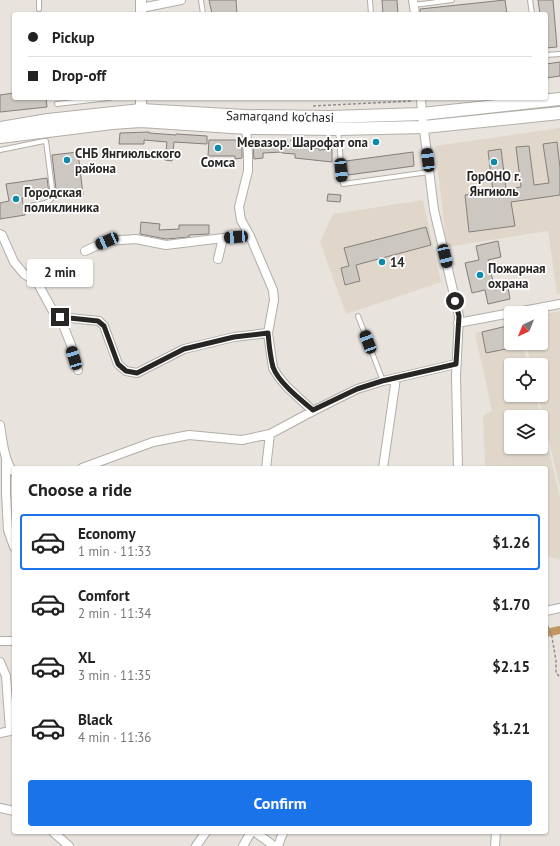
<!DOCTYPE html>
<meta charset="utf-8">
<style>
body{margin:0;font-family:"PT Sans",sans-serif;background:#f2f2f2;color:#222;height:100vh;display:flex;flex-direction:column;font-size:15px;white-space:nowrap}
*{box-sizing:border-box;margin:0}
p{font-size:13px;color:#767676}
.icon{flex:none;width:22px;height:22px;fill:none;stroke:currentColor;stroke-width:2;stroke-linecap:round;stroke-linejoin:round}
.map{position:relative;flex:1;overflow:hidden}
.drawer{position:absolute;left:12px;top:466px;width:536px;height:368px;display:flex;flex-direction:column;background:#fff;border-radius:4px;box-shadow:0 1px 3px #0004}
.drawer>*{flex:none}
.top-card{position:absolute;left:12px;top:12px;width:536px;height:88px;border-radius:4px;box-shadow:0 1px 3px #0004;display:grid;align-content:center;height:88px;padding:0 16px;background:#fff}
.needle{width:26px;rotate:223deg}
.controls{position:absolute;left:504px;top:306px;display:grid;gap:8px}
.controls a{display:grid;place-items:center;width:44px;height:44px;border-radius:4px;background:#fff;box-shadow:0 1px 3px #0004;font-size:20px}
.end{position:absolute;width:18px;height:18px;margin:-9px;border:5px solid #282624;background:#fff;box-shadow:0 0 0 2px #fff}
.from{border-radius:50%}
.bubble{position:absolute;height:28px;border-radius:4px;background:#fff;box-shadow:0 1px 3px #0004;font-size:13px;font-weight:700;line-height:28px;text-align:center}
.car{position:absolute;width:12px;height:24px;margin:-12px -6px;border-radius:5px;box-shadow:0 0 3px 1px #0007;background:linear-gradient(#222 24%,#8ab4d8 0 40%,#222 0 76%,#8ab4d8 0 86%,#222 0)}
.top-card b{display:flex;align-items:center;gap:14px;height:38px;font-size:15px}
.top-card b+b{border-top:1px solid #e0e0e0}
.top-card i{width:10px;height:10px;background:#222}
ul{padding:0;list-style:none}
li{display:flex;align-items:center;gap:12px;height:56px;margin:0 8px 6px;padding:0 8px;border:2px solid transparent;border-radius:4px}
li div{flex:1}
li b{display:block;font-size:15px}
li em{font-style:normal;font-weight:700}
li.current{border-color:#1a73e8}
li>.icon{width:36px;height:36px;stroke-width:1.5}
h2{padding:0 16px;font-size:18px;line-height:48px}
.action{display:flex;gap:8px;margin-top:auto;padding:8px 16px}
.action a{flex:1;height:46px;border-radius:4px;background:#1a73e8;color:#fff;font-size:16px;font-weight:700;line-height:46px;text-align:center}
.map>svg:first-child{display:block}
.built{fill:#e0d7ca}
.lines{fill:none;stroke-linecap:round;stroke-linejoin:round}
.canal{stroke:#bf975f;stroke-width:8}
.building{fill:#ccc8c1;stroke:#847f7a}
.service-casing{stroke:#b2aea8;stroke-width:6}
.minor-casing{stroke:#b2aea8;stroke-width:10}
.tertiary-casing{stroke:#b2aea8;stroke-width:12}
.secondary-casing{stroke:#b2aea8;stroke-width:14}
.path{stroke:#928e8a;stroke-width:1.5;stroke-dasharray:3 2;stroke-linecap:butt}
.service{stroke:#fff;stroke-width:4}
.minor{stroke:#fff;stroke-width:8}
.tertiary{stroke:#fff;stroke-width:10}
.secondary{stroke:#fff;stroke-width:12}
.route{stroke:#282624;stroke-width:5}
.poi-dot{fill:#0f8aac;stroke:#fff;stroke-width:1.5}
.labels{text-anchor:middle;stroke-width:3.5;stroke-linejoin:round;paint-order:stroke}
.street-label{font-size:13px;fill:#282624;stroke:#fff}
.poi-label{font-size:13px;font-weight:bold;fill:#282624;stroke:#fff;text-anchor:start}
</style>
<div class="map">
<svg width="560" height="846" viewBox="0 0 560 846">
<rect width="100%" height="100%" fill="#e8e3dd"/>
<path class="built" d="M560,128V294H557L548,231L447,247L435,146Z
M423,200L441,282L346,314L320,242L333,214Z
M560,311V487L538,395H541V365H531L526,343H541V315Z
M511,325V343H523L528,365H511V395H536L541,417H511V447H541V418L560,497V560L546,556V468H485L483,416L492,411L475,333Z"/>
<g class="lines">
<path class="canal" d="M546,633L560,630"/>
</g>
<path class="building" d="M209,0H236L237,14H212Z
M382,0H397L398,14H383Z
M505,0L507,14H420V9Z
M538,0H553L557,47L546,48V14H540Z
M560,62V76L546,78V64Z
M14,93V98H46L47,107L0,112V95Z
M149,132V133L176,135V134L207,136V144L174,142L172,161L165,160L167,142L144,140V144H119L120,133Z
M209,140H242V158L235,159V156H208Z
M557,142L560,168V195L511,202L515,226L469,232L465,195L493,191L488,151L501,149L506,189L521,187L516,147L529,146L534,185L549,183L543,144Z
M266,145H280L293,146V147H306V148H319V150L332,149V162L295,158V154L282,153V152L263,153V158L254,159L253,146Z
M78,152L83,195L57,198L52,155Z
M413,152L414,166L348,175L346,161Z
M47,178L49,194L22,198L25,215L0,219V203L9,201L6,184Z
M328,194L341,195L340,202L327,201Z
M141,222L160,224L159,230L179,229V225H209V234L189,235V237L166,239L140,234Z
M426,227L431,245L356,265L360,281L345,285L341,268L349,266L344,248Z
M498,241L501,257L488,260L495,290L508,287L510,299L488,304L485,290L472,293L465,263L479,260L476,246Z
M511,325V348L486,353L482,332Z"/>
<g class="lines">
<defs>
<path id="service" d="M39,0V9
M201,0L203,14
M370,0L371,14
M530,0L532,14
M414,5L452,0
M546,55L560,54
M57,104L109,98
M338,130L343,184L429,172
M0,150L44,141H46L53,196C50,204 40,204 33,205
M358,316L383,381"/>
<path id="minor" d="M413,0L415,14
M141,8L181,0
M421,98L422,114L434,210L459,316L456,376L458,468
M246,125L248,155V171L239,207L241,220L250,236L273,290L274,300L268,333L273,368L278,376L287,387L313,411
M0,234L2,235L14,262L24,274L37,282L54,313L60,317L99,321L104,326L118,364L126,371L137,373L184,349L234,337L268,333
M85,251L107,241L136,239L166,245L223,238L250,236
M218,259L223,238
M512,313L560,304
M60,317L71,345L78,370
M458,323L511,313
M0,425C2,437 4,464 14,472
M6,459V493L8,530L14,547
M82,468L153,442L189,435L242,440L270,434L313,411L357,389L383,381L456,364
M266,468L270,434
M383,468L396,378
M546,611L560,608
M0,641H14
M0,662L6,676L10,731L0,733
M0,808L14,811
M53,832L69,846
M255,832L274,846
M196,846L206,832
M243,846L251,832
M278,846L282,835L284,832
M495,846L496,832"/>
<path id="tertiary" d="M141,14V0
M141,117V98"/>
<path id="secondary" d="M0,128L48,120L141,110L245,116L330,117L422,114L560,99
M0,137L112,123L141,121L247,128L338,129L424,127L560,113"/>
</defs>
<use href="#service" class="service-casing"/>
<use href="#minor" class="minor-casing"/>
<use href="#tertiary" class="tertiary-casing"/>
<use href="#secondary" class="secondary-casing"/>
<path class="path" d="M313,106L413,101
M255,140L317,141L334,140
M546,621L552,637L556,661V673L560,677"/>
<use href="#service" class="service"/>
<use href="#minor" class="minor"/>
<use href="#tertiary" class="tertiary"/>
<use href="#secondary" class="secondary"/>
</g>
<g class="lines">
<path class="route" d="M60,317L98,321L104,326L118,364L126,371L137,373L184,349L234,337L268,333C269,344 270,356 273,367C278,382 301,400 313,410L357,389L382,381L456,364L459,316L455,301"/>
</g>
<g class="poi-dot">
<circle cx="376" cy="142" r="4"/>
<circle cx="218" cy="148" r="4"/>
<circle cx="67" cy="160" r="4"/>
<circle cx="494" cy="162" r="4"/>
<circle cx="16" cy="199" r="4"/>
<circle cx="382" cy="262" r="4"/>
<circle cx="480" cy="275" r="4"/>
</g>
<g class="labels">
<g class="street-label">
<text transform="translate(280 116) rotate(1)" y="5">Samarqand ko'chasi</text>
</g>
<g class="poi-label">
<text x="368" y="147" text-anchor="end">Мевазор. Шарофат опа</text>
<text x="75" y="158">СНБ Янгиюльского<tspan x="75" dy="15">района</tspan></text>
<text x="218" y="167" text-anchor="middle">Сомса</text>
<text x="494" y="181" text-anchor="middle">ГорОНО г.<tspan x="494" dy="15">Янгиюль</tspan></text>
<text x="24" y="197">Городская<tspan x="24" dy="15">поликлиника</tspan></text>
<text x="390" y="267">14</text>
<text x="488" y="273">Пожарная<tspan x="488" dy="15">охрана</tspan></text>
</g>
</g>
</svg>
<div class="controls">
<a><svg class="needle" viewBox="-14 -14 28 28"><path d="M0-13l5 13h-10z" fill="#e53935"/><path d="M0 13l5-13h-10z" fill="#767676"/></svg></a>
<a><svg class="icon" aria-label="locate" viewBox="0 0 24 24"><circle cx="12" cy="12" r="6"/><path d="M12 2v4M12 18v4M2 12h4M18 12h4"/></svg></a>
<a><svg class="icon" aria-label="layers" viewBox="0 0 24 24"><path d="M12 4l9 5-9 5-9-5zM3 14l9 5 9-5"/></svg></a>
</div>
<i class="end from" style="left:455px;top:301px"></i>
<i class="end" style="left:60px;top:317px"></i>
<div class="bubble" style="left:27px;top:259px;width:66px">2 min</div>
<i class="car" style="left:428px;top:160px;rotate:353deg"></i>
<i class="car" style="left:341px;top:170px;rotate:175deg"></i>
<i class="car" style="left:236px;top:237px;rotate:266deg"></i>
<i class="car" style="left:107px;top:241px;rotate:247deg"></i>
<i class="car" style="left:445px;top:256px;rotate:167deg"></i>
<i class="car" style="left:368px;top:342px;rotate:339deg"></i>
<i class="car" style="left:74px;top:358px;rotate:343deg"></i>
<div class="top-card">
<b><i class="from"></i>Pickup</b>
<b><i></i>Drop-off</b>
</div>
<section class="drawer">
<h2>Choose a ride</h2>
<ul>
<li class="current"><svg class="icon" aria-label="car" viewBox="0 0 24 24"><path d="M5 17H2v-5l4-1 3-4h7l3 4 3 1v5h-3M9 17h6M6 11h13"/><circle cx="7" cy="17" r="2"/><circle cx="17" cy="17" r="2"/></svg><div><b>Economy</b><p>1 min · 11:33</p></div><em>$1.26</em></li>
<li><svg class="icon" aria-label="car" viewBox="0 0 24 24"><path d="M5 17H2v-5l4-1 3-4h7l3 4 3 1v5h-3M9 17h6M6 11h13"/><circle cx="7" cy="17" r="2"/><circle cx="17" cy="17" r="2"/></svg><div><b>Comfort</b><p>2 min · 11:34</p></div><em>$1.70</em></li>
<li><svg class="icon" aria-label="car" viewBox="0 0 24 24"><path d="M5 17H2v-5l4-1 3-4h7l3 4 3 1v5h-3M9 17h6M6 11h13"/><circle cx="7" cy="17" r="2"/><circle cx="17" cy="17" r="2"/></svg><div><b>XL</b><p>3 min · 11:35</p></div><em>$2.15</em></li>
<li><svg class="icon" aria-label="car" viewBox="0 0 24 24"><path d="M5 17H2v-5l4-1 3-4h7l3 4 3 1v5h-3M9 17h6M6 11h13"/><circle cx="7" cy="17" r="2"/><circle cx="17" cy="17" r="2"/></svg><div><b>Black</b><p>4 min · 11:36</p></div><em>$1.21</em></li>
</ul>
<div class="action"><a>Confirm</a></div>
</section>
</div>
